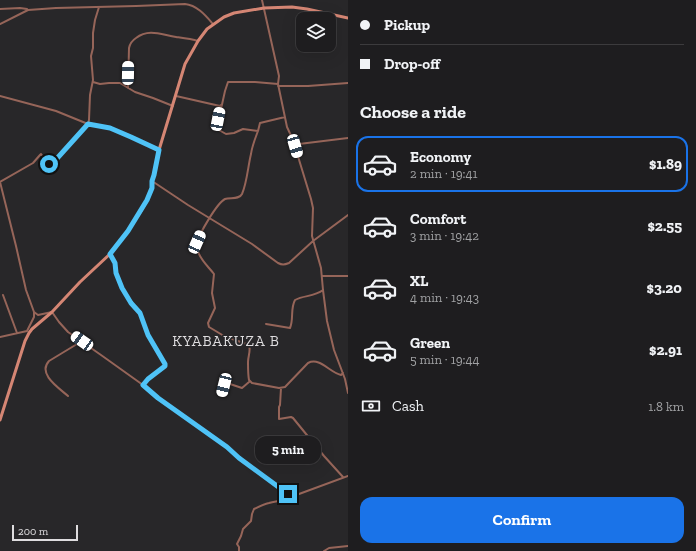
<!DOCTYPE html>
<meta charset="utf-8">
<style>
body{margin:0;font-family:"Zilla Slab",serif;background:#262628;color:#f1f3f6;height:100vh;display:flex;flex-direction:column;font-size:15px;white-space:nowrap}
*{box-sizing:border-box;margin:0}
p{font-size:13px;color:#a1a2a4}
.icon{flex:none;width:22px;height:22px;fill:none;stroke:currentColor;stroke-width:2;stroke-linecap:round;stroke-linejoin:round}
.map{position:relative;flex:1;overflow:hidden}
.drawer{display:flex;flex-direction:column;background:#1e1d1f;width:348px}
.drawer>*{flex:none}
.top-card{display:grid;align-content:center;height:88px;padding:0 12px;background:#1e1d1f}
.controls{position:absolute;left:296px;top:12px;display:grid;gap:8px}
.controls a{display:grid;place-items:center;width:40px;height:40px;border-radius:8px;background:#1e1d1f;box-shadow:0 4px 16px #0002,0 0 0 1px #3c3b3d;font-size:20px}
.scale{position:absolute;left:12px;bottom:10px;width:66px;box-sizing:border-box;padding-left:4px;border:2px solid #dfdddf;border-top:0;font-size:11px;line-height:14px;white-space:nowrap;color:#dfdddf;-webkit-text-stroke:3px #282729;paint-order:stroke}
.end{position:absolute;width:18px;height:18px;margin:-9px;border:5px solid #4fc3f7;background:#111;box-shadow:0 0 0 2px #111}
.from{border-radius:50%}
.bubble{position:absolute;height:28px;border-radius:12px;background:#1e1d1f;box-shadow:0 4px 16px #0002,0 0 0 1px #3c3b3d;font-size:13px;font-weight:700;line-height:28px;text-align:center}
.car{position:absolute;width:12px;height:24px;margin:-12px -6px;border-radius:5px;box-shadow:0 0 3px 1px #0007;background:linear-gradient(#fff 24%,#345 0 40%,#fff 0 76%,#345 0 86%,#fff 0)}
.top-card b{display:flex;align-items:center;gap:14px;height:38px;font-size:15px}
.top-card b+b{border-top:1px solid #3c3b3d}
.top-card i{width:10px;height:10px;background:#f1f3f6}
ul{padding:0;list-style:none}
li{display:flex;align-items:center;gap:12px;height:56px;margin:0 8px 6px;padding:0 4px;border:2px solid transparent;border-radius:12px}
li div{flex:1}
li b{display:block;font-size:15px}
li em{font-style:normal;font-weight:700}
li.active{border-color:#1a73e8}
li>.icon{width:36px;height:36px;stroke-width:1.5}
h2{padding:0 12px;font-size:18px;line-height:48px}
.pay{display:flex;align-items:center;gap:10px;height:44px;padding:0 12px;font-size:15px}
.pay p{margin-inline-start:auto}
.button{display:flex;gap:8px;margin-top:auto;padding:8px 12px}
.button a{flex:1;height:46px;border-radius:12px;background:#1a73e8;color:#fff;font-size:16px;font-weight:700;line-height:46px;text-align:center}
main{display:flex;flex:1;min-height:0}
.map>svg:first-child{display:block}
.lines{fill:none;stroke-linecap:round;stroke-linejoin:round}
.street{stroke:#966559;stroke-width:2}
.secondary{stroke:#d58674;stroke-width:3}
.route{stroke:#4fc3f7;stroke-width:5}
.labels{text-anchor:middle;stroke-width:3.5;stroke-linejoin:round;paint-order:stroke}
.quarter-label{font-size:15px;letter-spacing:1px;fill:#dfdddf;stroke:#282729}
</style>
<main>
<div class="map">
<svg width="348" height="551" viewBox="0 0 348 551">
<rect width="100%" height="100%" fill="#282729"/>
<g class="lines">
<path class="street" d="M262,0L279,76L278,84L287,127L293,140L311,199L313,208L312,236L321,268L323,290L327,321L334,350L345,379L348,393
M0,9L20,8L27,9
M0,24L28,10L56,8L136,6L185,4C197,5 206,16 213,24
M93,82L100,84L109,83H120L135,92L153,98L173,106
M278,84L255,82H228L225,91L217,127L219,130L226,134L234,133L243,129L258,131L260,123L285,117
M278,86H308L348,83
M128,88L129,48C130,43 133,40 136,38C149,28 162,35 176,37C183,38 191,39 198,41
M0,96L56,111L88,124L109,128L131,137L159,150
M176,96L220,106L221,105
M258,131C255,139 252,146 251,154C248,166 247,183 242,194C239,200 230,197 225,199C217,203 199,234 197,243C196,245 197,247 197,249C200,260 208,266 214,274L212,293L215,308L208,323L209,327L224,336L249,345C251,351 248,356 248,362C248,368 248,375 249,380L252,383L279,388L285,387L308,363C320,357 329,372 341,375L343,373
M295,146L299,144L348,138
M152,181L188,205L252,244L278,263C282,265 284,265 289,263L313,241L348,215
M0,182L33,163L40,155L41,154L49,164H51L88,124L89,120L90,95L93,80L91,56L93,48V33L95,20L99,7
M0,182L16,246L26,290L34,312V317L27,331
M110,255L115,265L116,273L122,288L131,303L140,313L148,335L165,364V365L148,379L143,385
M322,276H348
M3,295L17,333
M34,312L38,315L52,312L59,322L68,332L101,355L143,385L159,398L227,447L239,458L288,494L294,495L299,494L348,476
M266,324L290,328C294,319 290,309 295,300C304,295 314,297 323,290
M0,337L27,331
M281,388L280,405L279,407V419L291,417L293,418L324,456L343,477
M222,395L225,383H227L242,388L249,382
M68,396C59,388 37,374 49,361L82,341
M239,551V547L237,544L241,536L243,529L251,521L252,514L254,509C258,507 264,504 269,503C278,500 281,503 288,494
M324,551L329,548L348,546"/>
<path class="secondary" d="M0,420L25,341L29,333L32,329L52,312L80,282L110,254L128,231L141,211L147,200L152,188V181L154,175L159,150L185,64L198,41L207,29L224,17L234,13L264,8L292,7L307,9L348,18"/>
</g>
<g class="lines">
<path class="route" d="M49,164H52L88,124L110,128L131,137L159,150L154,175L152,181V188L147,200L128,231L110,254L115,263L116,273L122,288L131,303L140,313L148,335L165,364V366L148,379L143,385L158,398L227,447L239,458L288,494"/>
</g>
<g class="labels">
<g class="quarter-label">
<text x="226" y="346">KYABAKUZA B</text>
</g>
</g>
</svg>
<div class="controls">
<a><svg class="icon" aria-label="layers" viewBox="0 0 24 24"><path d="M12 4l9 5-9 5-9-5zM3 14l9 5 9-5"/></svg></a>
</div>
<div class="scale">200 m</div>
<i class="end from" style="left:49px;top:164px"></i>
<i class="end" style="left:288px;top:494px"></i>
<div class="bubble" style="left:255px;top:436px;width:66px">5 min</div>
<i class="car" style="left:128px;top:73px;rotate:1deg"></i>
<i class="car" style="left:218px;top:119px;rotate:11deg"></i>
<i class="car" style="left:295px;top:146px;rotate:164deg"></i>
<i class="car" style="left:197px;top:242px;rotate:24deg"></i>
<i class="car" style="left:82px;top:341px;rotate:304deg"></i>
<i class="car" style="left:224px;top:385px;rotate:194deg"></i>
</div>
<section class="drawer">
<div class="top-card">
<b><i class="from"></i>Pickup</b>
<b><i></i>Drop-off</b>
</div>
<h2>Choose a ride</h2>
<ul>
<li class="active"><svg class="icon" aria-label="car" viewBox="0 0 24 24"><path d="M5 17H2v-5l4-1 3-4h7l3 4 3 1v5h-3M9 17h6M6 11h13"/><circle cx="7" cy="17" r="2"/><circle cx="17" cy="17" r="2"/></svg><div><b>Economy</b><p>2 min · 19:41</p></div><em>$1.89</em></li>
<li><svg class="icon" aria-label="car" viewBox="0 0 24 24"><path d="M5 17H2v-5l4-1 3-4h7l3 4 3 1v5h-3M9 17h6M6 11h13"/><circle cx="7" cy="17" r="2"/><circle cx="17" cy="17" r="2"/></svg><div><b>Comfort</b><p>3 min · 19:42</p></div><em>$2.55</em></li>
<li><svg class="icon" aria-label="car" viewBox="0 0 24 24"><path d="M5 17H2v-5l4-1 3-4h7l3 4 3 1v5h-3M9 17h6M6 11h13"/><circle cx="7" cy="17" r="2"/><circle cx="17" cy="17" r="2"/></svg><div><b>XL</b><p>4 min · 19:43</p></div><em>$3.20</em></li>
<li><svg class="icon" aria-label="car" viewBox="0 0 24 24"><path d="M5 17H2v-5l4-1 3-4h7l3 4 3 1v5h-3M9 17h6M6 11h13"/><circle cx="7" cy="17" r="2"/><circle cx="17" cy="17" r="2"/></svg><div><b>Green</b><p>5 min · 19:44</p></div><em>$2.91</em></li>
</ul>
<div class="pay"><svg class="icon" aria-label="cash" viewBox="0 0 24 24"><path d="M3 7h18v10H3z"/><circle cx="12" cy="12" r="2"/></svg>Cash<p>1.8 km</p></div>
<div class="button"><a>Confirm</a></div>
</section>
</main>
